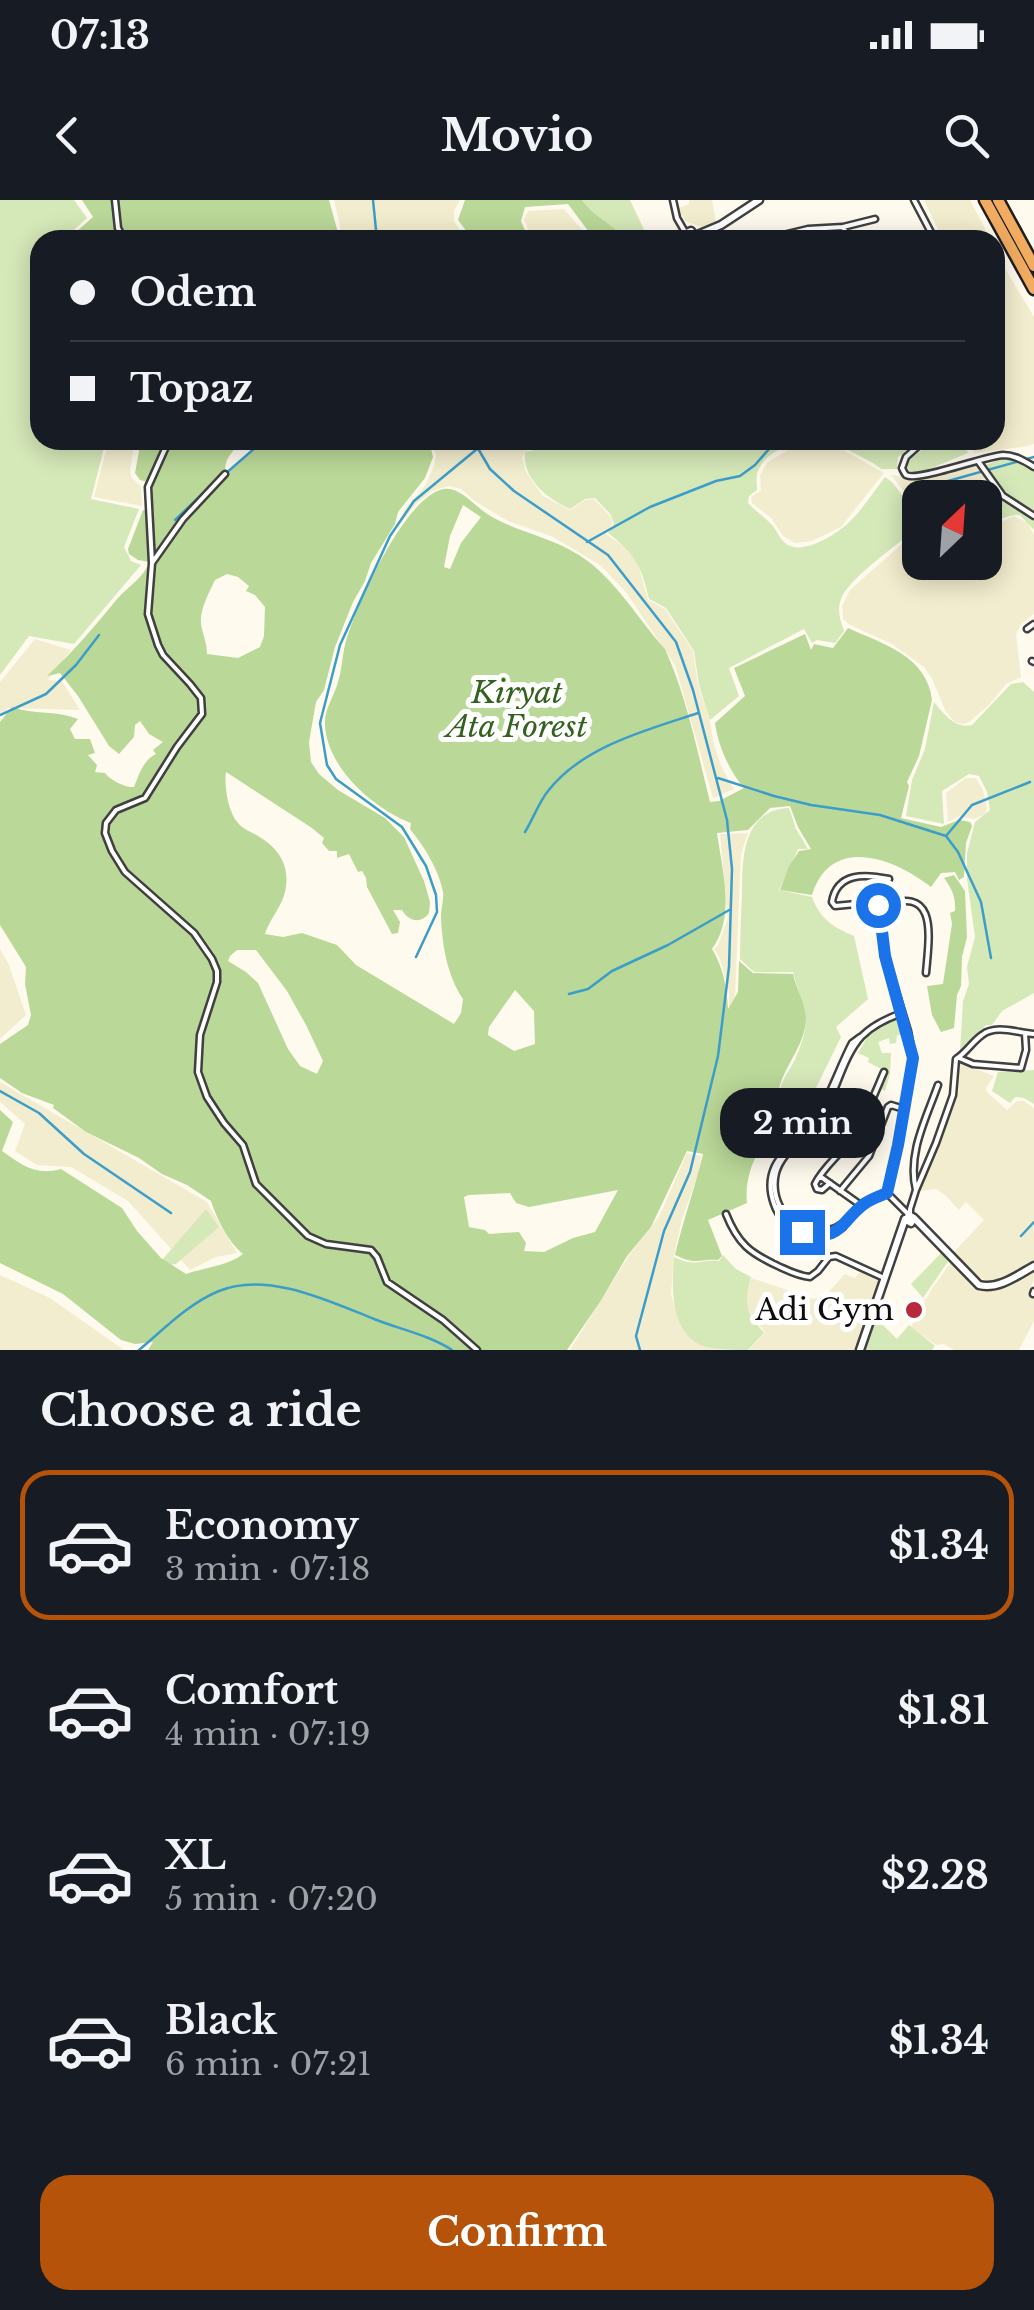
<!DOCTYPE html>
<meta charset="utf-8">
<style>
body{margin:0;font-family:"Libre Baskerville",serif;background:#20242c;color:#f1f3f6;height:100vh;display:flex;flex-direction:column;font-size:38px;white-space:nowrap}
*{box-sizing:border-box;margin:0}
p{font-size:32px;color:#9ea1a6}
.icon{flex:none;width:55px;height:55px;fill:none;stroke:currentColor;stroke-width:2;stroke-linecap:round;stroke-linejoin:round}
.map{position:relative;height:1150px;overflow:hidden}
.details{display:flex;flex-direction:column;background:#171b24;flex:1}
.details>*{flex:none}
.guide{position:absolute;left:30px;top:30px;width:975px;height:220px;border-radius:30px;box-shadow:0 5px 25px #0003;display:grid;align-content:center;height:220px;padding:0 40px;background:#171b24}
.needle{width:65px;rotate:25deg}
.buttons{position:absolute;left:902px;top:280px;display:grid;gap:20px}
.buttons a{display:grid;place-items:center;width:100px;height:100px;border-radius:20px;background:#171b24;box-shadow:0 5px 25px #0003;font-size:50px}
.end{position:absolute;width:45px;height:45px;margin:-22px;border:12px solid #1a73e8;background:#fff;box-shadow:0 0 0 5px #fff}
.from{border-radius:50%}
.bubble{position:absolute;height:70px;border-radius:30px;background:#171b24;box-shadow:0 5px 25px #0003;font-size:32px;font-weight:700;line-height:70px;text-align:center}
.guide b{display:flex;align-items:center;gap:35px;height:95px;font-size:38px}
.guide b+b{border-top:2px solid #363941}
.guide i{width:25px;height:25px;background:#f1f3f6}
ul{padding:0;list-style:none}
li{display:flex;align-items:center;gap:30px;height:150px;margin:0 20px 15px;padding:0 20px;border:5px solid transparent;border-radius:30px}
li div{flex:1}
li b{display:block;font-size:38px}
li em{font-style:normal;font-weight:700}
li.selected{border-color:#b45309}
li>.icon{width:90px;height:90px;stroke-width:1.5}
h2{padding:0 40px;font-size:45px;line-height:120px}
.primary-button{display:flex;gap:20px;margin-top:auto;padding:20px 40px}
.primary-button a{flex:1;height:115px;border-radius:30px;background:#b45309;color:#fff;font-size:40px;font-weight:700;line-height:115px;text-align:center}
.status{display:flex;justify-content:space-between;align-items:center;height:70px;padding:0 50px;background:#171b24;direction:ltr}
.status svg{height:28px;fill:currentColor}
header{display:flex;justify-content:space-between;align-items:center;height:130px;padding:0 40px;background:#171b24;font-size:45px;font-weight:700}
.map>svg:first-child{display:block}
.farmland{fill:#f3edcf}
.green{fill:#d5e8b8}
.forest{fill:#bad898;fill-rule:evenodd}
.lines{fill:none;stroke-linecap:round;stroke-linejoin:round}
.stream{stroke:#3d9dc9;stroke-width:2.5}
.minor-casing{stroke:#404040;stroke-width:9}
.tertiary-casing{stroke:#404040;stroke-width:11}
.trunk-casing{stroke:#1e1e1e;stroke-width:15}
.minor{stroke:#fff;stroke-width:4}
.tertiary{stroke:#fff;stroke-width:6}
.trunk{stroke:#f2ac61;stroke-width:10}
.route{stroke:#1a73e8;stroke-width:12}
.poi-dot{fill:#b8293c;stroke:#fff;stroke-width:4}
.labels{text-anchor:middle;stroke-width:10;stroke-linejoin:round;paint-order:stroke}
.park-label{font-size:30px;font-style:italic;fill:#33621f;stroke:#fff}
.poi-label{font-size:30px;fill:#0d0d0d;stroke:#fff;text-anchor:end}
</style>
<div class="status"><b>07:13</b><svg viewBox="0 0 49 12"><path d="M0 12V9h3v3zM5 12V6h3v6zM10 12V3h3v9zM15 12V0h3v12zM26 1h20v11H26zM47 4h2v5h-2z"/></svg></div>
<header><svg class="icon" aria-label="back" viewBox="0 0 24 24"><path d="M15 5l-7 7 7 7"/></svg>Movio<svg class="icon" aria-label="search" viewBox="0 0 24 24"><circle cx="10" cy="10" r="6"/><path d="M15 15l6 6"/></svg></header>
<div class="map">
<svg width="1034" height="1150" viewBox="0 0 1034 1150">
<rect width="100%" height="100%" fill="#fefaed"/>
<path class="farmland" d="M334,0H460L454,11V21L466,40H343Z
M689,0H712L716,23L702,27L685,21L678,8L689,4Z
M924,0H970L991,40H943Z
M564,9L591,40H533L524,20L528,11Z
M995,52L1034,117V244L1023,247L974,253L968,240H995Z
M125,240H135L130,270L131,277L141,286L142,306L94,297L108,243Z
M431,240H541L538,248L525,251L522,258L526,272L543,296L570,310L585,300L594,299L610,316L613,323L606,334L626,348L637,361L648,400L665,409L693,451L698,485L709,517L713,540L721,566L734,589L713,598L675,465L625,391L600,365L553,337L508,321L476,302L461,289L449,286L432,291L416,304L401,323L404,310L425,286L434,266L436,255Z
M831,243L884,273L841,327L812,341L795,343L783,336L772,319L752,303L751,297L761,290L760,275L768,262L788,250L809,244Z
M973,262L983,270L986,277L951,297L920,298V312L891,275L906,277L918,276Z
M1014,316L1028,323L1034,335V414L1021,424L1016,434L1021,477L1006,484L989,505L969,522L963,524L955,522L946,512L932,479L924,467L892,444L850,425L843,419L842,406L850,390L920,328V362H985V326L994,325Z
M35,439L71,450L48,480L62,481L80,510L8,508L0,516V482Z
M966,578H976L983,590L987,609L984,615L974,619L959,616L948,622L946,593Z
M748,633L741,654L735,796L729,808V792L720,759L714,749L718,745L728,718L720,634Z
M0,749L9,765L26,815L0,839Z
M958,862L994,876L986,888L987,892L1007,910L1017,901H1024L1034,908V1059L1024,1067L1001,1079L990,1082L975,1075L954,1052L984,1020L966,1002L959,1010L946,996L936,989L919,991L953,905Z
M0,882L207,1002L237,1053L216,1057L190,1070L128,1001L71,967L37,965L15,951L25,924L0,902Z
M687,953L701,956L699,972L682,1019L674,1056L671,1095L681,1126L689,1136L700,1145L723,1150H570L631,1052L659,1017Z
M952,1061L978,1085L993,1088L1034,1069V1079L1028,1095L1034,1098V1121L1019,1150H954L944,1144L936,1145L911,1127L931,1090Z
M862,1069L879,1078L856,1150H749L765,1133L747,1108L745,1100L751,1078L814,1099L826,1095L845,1074L855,1078Z
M0,1075L50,1098L124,1150H0Z"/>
<path class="green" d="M0,0H74L87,18L63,40H40V240H106L91,299L139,309L124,347L131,361L141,365L74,444L29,436L0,475Z
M582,0H630L649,40H627C613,24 594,17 582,0Z
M542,240H827C803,241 765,246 757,274C756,279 757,285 757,290L749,296L748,303C755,311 765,317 772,325C779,333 781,345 794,347C800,349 811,345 817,343C853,327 862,307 885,277L892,282L920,318V325C901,343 849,377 841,399C837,410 840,420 844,431L835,443L817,440L812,443L804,429L729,468L739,496L710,520L699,485L694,451L666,408L649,399C641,365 635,354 608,333L614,324L611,315L595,298L585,299L570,309C548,299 522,279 525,252L539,249Z
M829,240H919L898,257L897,269H881L873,263Z
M934,240H962L968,253L922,272L910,271L905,266C911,254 926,250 934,240Z
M1004,258L1018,260L1034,268V310L1005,293L986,265Z
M987,280C996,299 1017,309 1034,320V330L1020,315C1006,314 998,322 985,324V298L955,297Z
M1023,482L1034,492V793L1002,811L992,825H986L960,852L963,801L969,784L967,767L975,737L967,679V653L975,622L990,610L987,592L979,576L969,574L942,591L944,624L906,616L912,580L925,549L934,502C944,514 955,529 972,525L1011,484Z
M789,608L796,629L808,649H798L779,690L812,697C820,719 833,727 854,736L868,799L836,827L841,837L811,898L802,913L779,937L775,934C782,918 776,902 781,886C784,876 792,867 796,857C814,817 803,810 793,772H754L740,759C740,738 741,716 742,695C742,660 742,610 789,608Z
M899,817L905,835H897L896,843L890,844L889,838L878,842L882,853H891L890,874L885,891L879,887L885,871L868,862L869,858L858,853L868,836Z
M1034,870V904L1024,898L1015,897L1010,903L992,891L998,872Z
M206,1009L219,1027L176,1064L168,1065L162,1060Z
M942,1052L949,1060L923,1098L911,1084Z
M723,1055L736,1069L751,1077C743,1106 746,1111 764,1133L748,1150C734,1150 714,1150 700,1145C669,1128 672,1086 674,1057C698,1068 696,1059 719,1061Z
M876,1118L897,1139L909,1125L935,1146L932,1150H864Z"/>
<path class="forest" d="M82,0H329L340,40H67L93,17Z
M465,0H582C594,17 613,24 627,40H595L568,4L525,7L521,21L529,40H473L458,20Z
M141,240H243C233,251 222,260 226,275L266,240H351L357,245L364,240H429L433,257L425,278L398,312L395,324L371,363L365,381L353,402L335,447L324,490L316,502L309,542L311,562L319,574L338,590L385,618L404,637L424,681L430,702L429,713C421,724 409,722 402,710H393L400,722L398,733L392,734L367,687L366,678L362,671L358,672L349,654L337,658V651H329L322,643L324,638L312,628L226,572C224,586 228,612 238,623C243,629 251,632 258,636C277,647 289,663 286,686C284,705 271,716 265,734L283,737L302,733L337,745L356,765L454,824L461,813L463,799C447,775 442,745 441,716C441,708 444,700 443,692C439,670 424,646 410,629L411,623C374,609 327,568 325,525C324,509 334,497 338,482C342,470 342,457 345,445C354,410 405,295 444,289C461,287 475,307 489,315C517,332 551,337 579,355C615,378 637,418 665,449C687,498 697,550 710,602L719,601L744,588C729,571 718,545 715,523L745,496L734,468L805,434L811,450L814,444L833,448L848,428C883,444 927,456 932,500L919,556L907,582L909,586L901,618L941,627L959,620L970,622L972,626L966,643L964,677L959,680L955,672L941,673L931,687C894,658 831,634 812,695L780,690L789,666L799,651L811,649L798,627L790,606L770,608L748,630L717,633C722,670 736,717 712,749C723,767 727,787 728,809L738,792L739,761L753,773L793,774C796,788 806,805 806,819C805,844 787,863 780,885C775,900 781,918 775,932C771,939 765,944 760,950C750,964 745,986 747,1003L708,1020L722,1056L718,1060C697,1058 698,1066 675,1055C683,1020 695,988 703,954L687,951L651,1027L627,1056L600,1102L567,1150H148L153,1142L135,1144L121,1140L63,1094L0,1063V910L13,922L2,951C22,965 35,976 61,969L122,1008L137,1031L161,1058L186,1074C206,1067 228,1066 243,1054C228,1042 217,1019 211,1001L187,985L162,974L139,958L86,932L53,908L54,905L22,893L0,878V844L28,825L31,815L25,784L26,767L0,725V522L12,507C34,515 56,510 78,519L70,529L75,539H90L95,553L88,555L97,565L95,572L105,573C110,580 125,588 134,587C139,575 143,560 156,554L153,550L163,542L149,534L140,521L135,525L134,537L119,554L109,546L78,496L60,473L47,476C75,450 94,427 118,398C128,387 145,376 149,362L138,360L129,354L128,349L143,310H146L147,282L140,280L135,273ZM463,305L481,317L461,343L450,369L444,367L450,336ZM227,374L238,377L249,386L246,391L255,395L265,407L264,436L260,447L238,458L207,454C207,444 204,438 202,429C197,414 209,393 215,380ZM237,750H256L287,791L306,825L323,861L317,874L300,866L288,849L258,783L246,772L228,761L230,756ZM515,790L534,811L535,844L514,851L488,835L489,827ZM618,990L595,1032L573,1038L544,1052L524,1051L526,1043L519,1032L489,1034L485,1030L469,1027L464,997L469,995L510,993L516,1003L529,1007Z
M954,675L965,691L967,737L962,757L961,786L957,795L954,828L941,832L932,815L927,786L943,784L952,724L950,713L955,711C956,697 952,689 944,678Z"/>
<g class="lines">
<path class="stream" d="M373,0L377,40
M473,240L490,269L514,291L608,355L676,442L693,490L727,620L732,669L729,767L718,856L690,972L664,1031L636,1136L640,1150
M224,275L255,248L268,240
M930,286L1034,257
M175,320L217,280
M587,342L650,307L716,281L740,276L755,265L769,249L794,242
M0,515L46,494L76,465L99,435
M718,578L774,596L811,605L880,615L946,636L958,652L981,702L991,758
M525,632C533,619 539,602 548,591C583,546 647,530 698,513
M946,636L972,605L1030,582
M416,757L437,712L436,695L426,666L402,627L336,579L327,565L320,523L340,445L390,336L414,301L477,249
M569,794L588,789L612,771L668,745L731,709
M0,891L39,913L84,954L171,1013
M1021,1036L1034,1022
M139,1150C163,1130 189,1103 219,1091C267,1071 329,1101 374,1119C399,1129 429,1135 452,1150"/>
<defs>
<path id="minor" d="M115,0L118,28L124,40
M673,0L677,18L685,32
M914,0L935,40
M843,27L875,19
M763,40L808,29L843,27L850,40
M169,240L148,287L152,363L148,414L158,445L163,455L190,484L201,498L202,514L177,547L145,598L116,610L106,623L105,633L112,651L125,672L194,733L212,759L217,771V782L200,835L198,872L207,897L224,923L243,945L256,984L308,1036L326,1044L371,1050L377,1057L387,1082L443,1120L477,1150
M925,240L906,257L902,268C903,270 904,273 906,275C917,282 985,256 1003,255C1015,255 1025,261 1034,267
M978,261L1003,296L1034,316
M152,363L183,319L225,274
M1027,429L1034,424
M1032,461L1034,462
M878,705L883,710L878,715L873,710Z
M882,707C939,683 929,737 926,773
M874,708L856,704L835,706L832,702C837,672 865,674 889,679
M879,715L885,756L908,831L913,858L898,945L887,993
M959,858L973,864L1021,868L1026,850L1025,833
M821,977L862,1006
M830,983L822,990L817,989L815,984C823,967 840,955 851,939C865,919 874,895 884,872
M916,990C907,954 926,919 938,885
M840,991L869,956L888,907L891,905L904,909
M887,993C880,996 872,999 866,1003C852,1012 846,1026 829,1030C795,1038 768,1005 776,973C782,951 806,938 819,919C837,894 841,859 862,836C873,825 888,818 902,813
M887,993L908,1014
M726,1014C738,1044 750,1053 778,1066C789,1071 798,1076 810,1077L818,1071L829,1057L836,1056L884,1078
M910,1015V1009L916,990L936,943L953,895L956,859C966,853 972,842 982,835C996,824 1018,833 1034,834
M843,1027C832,1035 820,1038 807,1034C791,1030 779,1019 774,1004C758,959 800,944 819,913C832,891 840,866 852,843L860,837
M1033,1094L1034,1091"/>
<path id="tertiary" d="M695,36L721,25L759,0
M685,40L684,34L691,31
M909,1015L914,1018L911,1023L906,1020Z
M914,1018L979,1085C998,1090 1018,1075 1034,1066
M860,1150L905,1019"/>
<path id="trunk" d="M985,0L1034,89
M998,0L1034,66"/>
</defs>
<use href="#minor" class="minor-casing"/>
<use href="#tertiary" class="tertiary-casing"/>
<use href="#trunk" class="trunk-casing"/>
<use href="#minor" class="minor"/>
<use href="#tertiary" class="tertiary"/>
<use href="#trunk" class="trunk"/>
</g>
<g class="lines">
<path class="route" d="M802,1032C841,1043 840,1022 864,1004C871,999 880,996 887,993L898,945L913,858L885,756L880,715L883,710L878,705"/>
</g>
<circle class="poi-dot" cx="914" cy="1110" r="10"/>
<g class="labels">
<g class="park-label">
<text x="517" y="503">Kiryat<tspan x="517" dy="34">Ata Forest</tspan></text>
</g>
<g class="poi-label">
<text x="894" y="1120">Adi Gym</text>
</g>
</g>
</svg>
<div class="buttons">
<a><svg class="needle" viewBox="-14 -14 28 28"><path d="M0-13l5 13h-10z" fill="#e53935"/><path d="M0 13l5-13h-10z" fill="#9ea1a6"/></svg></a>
</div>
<i class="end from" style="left:878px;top:705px"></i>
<i class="end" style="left:802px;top:1032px"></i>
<div class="bubble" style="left:720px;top:888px;width:165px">2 min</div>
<div class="guide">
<b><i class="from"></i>Odem</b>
<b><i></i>Topaz</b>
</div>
</div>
<section class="details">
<h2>Choose a ride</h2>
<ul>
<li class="selected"><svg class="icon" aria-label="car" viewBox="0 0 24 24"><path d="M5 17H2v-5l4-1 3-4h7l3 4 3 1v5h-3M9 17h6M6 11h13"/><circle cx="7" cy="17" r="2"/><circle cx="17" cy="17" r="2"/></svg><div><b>Economy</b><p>3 min · 07:18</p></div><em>$1.34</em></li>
<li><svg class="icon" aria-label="car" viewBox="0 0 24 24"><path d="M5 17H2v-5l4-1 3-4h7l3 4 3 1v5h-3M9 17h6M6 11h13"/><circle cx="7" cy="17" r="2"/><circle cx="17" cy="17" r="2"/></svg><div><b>Comfort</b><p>4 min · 07:19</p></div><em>$1.81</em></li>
<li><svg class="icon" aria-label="car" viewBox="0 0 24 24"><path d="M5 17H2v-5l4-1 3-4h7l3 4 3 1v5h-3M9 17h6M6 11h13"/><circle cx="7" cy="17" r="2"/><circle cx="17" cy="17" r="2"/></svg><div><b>XL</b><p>5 min · 07:20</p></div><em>$2.28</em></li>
<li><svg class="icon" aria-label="car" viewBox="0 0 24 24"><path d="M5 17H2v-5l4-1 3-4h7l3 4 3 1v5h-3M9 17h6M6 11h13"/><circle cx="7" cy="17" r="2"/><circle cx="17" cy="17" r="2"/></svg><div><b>Black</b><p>6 min · 07:21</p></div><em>$1.34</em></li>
</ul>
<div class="primary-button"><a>Confirm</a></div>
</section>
